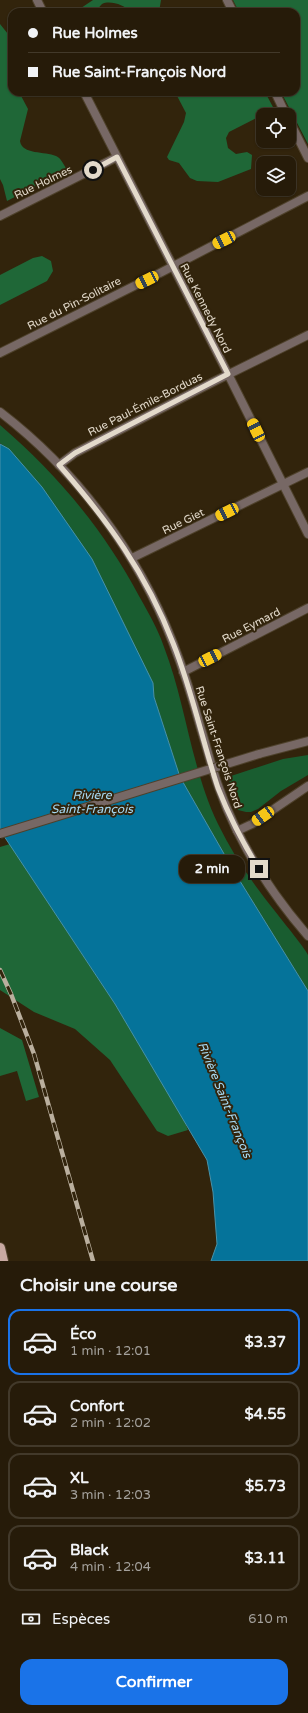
<!DOCTYPE html>
<html lang="fr">
<meta charset="utf-8">
<style>
body{margin:0;font-family:"Varela Round",sans-serif;background:#2e2412;color:#f1f3f6;height:100vh;display:flex;flex-direction:column;font-size:15px;white-space:nowrap}
*{box-sizing:border-box;margin:0}
p{font-size:13px;color:#a4a19c}
.icon{flex:none;width:22px;height:22px;fill:none;stroke:currentColor;stroke-width:2;stroke-linecap:round;stroke-linejoin:round}
.map{position:relative;height:1261px;overflow:hidden}
.drawer{display:flex;flex-direction:column;background:#261b09;flex:1}
.drawer>*{flex:none}
.guide{position:absolute;left:8px;top:8px;width:292px;height:88px;border-radius:12px;box-shadow:0 1px 3px #0004,0 0 0 1px #42392a;display:grid;align-content:center;height:88px;padding:0 20px;background:#261b09}
.tools{position:absolute;left:256px;top:108px;display:grid;gap:8px}
.tools a{display:grid;place-items:center;width:40px;height:40px;border-radius:8px;background:#261b09;box-shadow:0 1px 3px #0004,0 0 0 1px #42392a;font-size:20px}
.end{position:absolute;width:18px;height:18px;margin:-9px;border:5px solid #e3dacb;background:#111;box-shadow:0 0 0 2px #111}
.from{border-radius:50%}
.bubble{position:absolute;height:28px;border-radius:12px;background:#261b09;box-shadow:0 1px 3px #0004,0 0 0 1px #42392a;font-size:13px;font-weight:700;line-height:28px;text-align:center}
.car{position:absolute;width:12px;height:24px;margin:-12px -6px;border-radius:5px;box-shadow:0 0 3px 1px #0007;background:linear-gradient(#f5c518 24%,#345 0 40%,#f5c518 0 76%,#345 0 86%,#f5c518 0)}
.guide b{display:flex;align-items:center;gap:14px;height:38px;font-size:15px}
.guide b+b{border-top:1px solid #42392a}
.guide i{width:10px;height:10px;background:#f1f3f6}
ul{padding:0;list-style:none}
li{display:flex;align-items:center;gap:12px;height:66px;margin:0 8px 6px;padding:0 12px;border:2px solid #42392a;border-radius:12px}
li div{flex:1}
li b{display:block;font-size:15px}
li em{font-style:normal;font-weight:700}
li.active{border-color:#1a73e8}
li>.icon{width:36px;height:36px;stroke-width:1.5}
h2{padding:0 20px;font-size:18px;line-height:48px}
.pay{display:flex;align-items:center;gap:10px;height:44px;padding:0 20px;font-size:15px}
.pay p{margin-inline-start:auto}
.cta{display:flex;gap:8px;margin-top:auto;padding:8px 20px}
.cta a{flex:1;height:46px;border-radius:12px;background:#1a73e8;color:#fff;font-size:16px;font-weight:700;line-height:46px;text-align:center}
.map>svg:first-child{display:block}
.green{fill:#195d30}
.forest{fill:#1f6737}
.water{fill:#05739a;stroke:#4892a9}
.lines{fill:none;stroke-linecap:round;stroke-linejoin:round}
.minor-casing{stroke:#4e412b;stroke-width:10}
.tertiary-casing{stroke:#4e412b;stroke-width:10}
.primary-casing{stroke:#4e412b;stroke-width:12}
.minor{stroke:#776865;stroke-width:8}
.tertiary{stroke:#776865;stroke-width:8}
.primary{stroke:#c8a9a2;stroke-width:10}
.rail-casing{stroke:#baaf9e;stroke-width:4.5}
.rail{stroke:#32240c;stroke-width:3;stroke-dasharray:9;stroke-linecap:butt}
.tertiary-bridge-casing{stroke:#4e412b;stroke-width:10;stroke-linecap:butt}
.tertiary-bridge{stroke:#776865;stroke-width:8}
.route{stroke:#e3dacb;stroke-width:5}
.labels{text-anchor:middle;stroke-width:4;stroke-linejoin:round;paint-order:stroke}
.street-label{font-size:11px;fill:#e3dacb;stroke:#32240c}
.water-label{font-size:12px;font-style:italic;fill:#a7daf4;stroke:#32240c}
</style>
<div class="map">
<svg width="308" height="1261" viewBox="0 0 308 1261">
<rect width="100%" height="100%" fill="#32240c"/>
<path class="green" d="M0,425C57,474 104,530 139,596C148,612 158,629 164,647C186,704 191,768 218,824C234,857 255,887 278,915C284,923 305,948 308,955C308,961 308,984 308,991L235,873L180,777L154,697L153,683L9,450L0,443Z
M308,755V775L281,791L258,809L251,812H246L238,810L228,777L283,759Z"/>
<path class="forest" d="M93,0H161L159,12H130C125,5 110,0 102,4C100,6 97,10 95,12H75Z
M233,0H308V144L281,92H296V12H239Z
M0,24L12,39V65L7,67L12,77V92H19L28,109L20,141C22,155 45,151 56,156C61,158 64,165 67,170L7,201L3,185L0,179Z
M175,92H221L222,93L225,92H265L274,109L229,132L226,138L228,148L236,154L247,152L252,155L251,169L218,182L197,181L190,178L179,163L169,160L167,157L184,122L186,113Z
M42,256L51,261L53,271L47,281L0,305V275L33,258Z
M10,844L115,1004L181,1113L188,1130L168,1136L157,1131L110,1060L75,1029L34,1012L0,990V847Z
M0,1028L22,1040L39,1097L26,1101L17,1071L0,1076Z"/>
<path class="water" d="M0,444L9,449L42,487L92,559L153,683L154,697L180,777L235,873L308,991V1261H211L217,1244L213,1192L207,1160L115,1004L0,830Z"/>
<g class="lines">
<defs>
<path id="minor" d="M37,0L43,12
M227,0L233,12
M84,92L228,374L308,534
M275,92L286,115
M289,120L308,158
M0,216L117,157
M0,353L160,273L308,196
M59,465L75,453L215,381L308,335
M132,558L308,472
M183,672L308,608
M237,831L252,824L308,786"/>
<path id="tertiary" d="M0,412C77,471 138,553 173,643C184,671 193,700 201,729C207,748 212,769 219,788C238,842 271,893 308,936
M259,754L308,741"/>
<path id="primary" d="M0,1248L3,1261"/>
</defs>
<use href="#minor" class="minor-casing"/>
<use href="#tertiary" class="tertiary-casing"/>
<use href="#primary" class="primary-casing"/>
<use href="#minor" class="minor"/>
<use href="#tertiary" class="tertiary"/>
<use href="#primary" class="primary"/>
<defs>
<path id="rail" d="M0,970L11,994L34,1054L93,1261"/>
</defs>
<use href="#rail" class="rail-casing"/>
<use href="#rail" class="rail"/>
<defs>
<path id="tertiary-bridge" d="M0,834L259,754"/>
</defs>
<use href="#tertiary-bridge" class="tertiary-bridge-casing"/>
<use href="#tertiary-bridge" class="tertiary-bridge"/>
</g>
<g class="lines">
<path class="route" d="M93,170L117,157L228,374L75,453L59,465C108,521 146,573 173,643C192,690 202,740 218,788C229,816 243,843 259,869"/>
</g>
<g class="labels">
<g class="street-label">
<text transform="translate(43 182) rotate(-26)" y="4">Rue Holmes</text>
<text transform="translate(74 303) rotate(-27)" y="4">Rue du Pin-Solitaire</text>
<text transform="translate(206 308) rotate(63)" y="4">Rue Kennedy Nord</text>
<text transform="translate(145 404) rotate(-27)" y="4">Rue Paul-Émile-Borduas</text>
<text transform="translate(183 521) rotate(-26)" y="4">Rue Giet</text>
<text transform="translate(251 625) rotate(-27)" y="4">Rue Eymard</text>
<text transform="translate(219 747) rotate(72)" y="4">Rue Saint-François Nord</text>
</g>
<g class="water-label">
<text x="92" y="799">Rivière<tspan x="92" dy="14">Saint-François</tspan></text>
<text transform="translate(225 1100) rotate(68)" y="4">Rivière Saint-François</text>
</g>
</g>
</svg>
<div class="tools">
<a><svg class="icon" aria-label="locate" viewBox="0 0 24 24"><circle cx="12" cy="12" r="6"/><path d="M12 2v4M12 18v4M2 12h4M18 12h4"/></svg></a>
<a><svg class="icon" aria-label="layers" viewBox="0 0 24 24"><path d="M12 4l9 5-9 5-9-5zM3 14l9 5 9-5"/></svg></a>
</div>
<i class="end from" style="left:93px;top:170px"></i>
<i class="end" style="left:259px;top:869px"></i>
<div class="bubble" style="left:179px;top:855px;width:66px">2 min</div>
<i class="car" style="left:224px;top:240px;rotate:243deg"></i>
<i class="car" style="left:147px;top:280px;rotate:244deg"></i>
<i class="car" style="left:256px;top:430px;rotate:334deg"></i>
<i class="car" style="left:227px;top:512px;rotate:244deg"></i>
<i class="car" style="left:210px;top:658px;rotate:63deg"></i>
<i class="car" style="left:263px;top:816px;rotate:235deg"></i>
<div class="guide">
<b><i class="from"></i>Rue Holmes</b>
<b><i></i>Rue Saint-François Nord</b>
</div>
</div>
<section class="drawer">
<h2>Choisir une course</h2>
<ul>
<li class="active"><svg class="icon" aria-label="car" viewBox="0 0 24 24"><path d="M5 17H2v-5l4-1 3-4h7l3 4 3 1v5h-3M9 17h6M6 11h13"/><circle cx="7" cy="17" r="2"/><circle cx="17" cy="17" r="2"/></svg><div><b>Éco</b><p>1 min · 12:01</p></div><em>$3.37</em></li>
<li><svg class="icon" aria-label="car" viewBox="0 0 24 24"><path d="M5 17H2v-5l4-1 3-4h7l3 4 3 1v5h-3M9 17h6M6 11h13"/><circle cx="7" cy="17" r="2"/><circle cx="17" cy="17" r="2"/></svg><div><b>Confort</b><p>2 min · 12:02</p></div><em>$4.55</em></li>
<li><svg class="icon" aria-label="car" viewBox="0 0 24 24"><path d="M5 17H2v-5l4-1 3-4h7l3 4 3 1v5h-3M9 17h6M6 11h13"/><circle cx="7" cy="17" r="2"/><circle cx="17" cy="17" r="2"/></svg><div><b>XL</b><p>3 min · 12:03</p></div><em>$5.73</em></li>
<li><svg class="icon" aria-label="car" viewBox="0 0 24 24"><path d="M5 17H2v-5l4-1 3-4h7l3 4 3 1v5h-3M9 17h6M6 11h13"/><circle cx="7" cy="17" r="2"/><circle cx="17" cy="17" r="2"/></svg><div><b>Black</b><p>4 min · 12:04</p></div><em>$3.11</em></li>
</ul>
<div class="pay"><svg class="icon" aria-label="cash" viewBox="0 0 24 24"><path d="M3 7h18v10H3z"/><circle cx="12" cy="12" r="2"/></svg>Espèces<p>610 m</p></div>
<div class="cta"><a>Confirmer</a></div>
</section>
